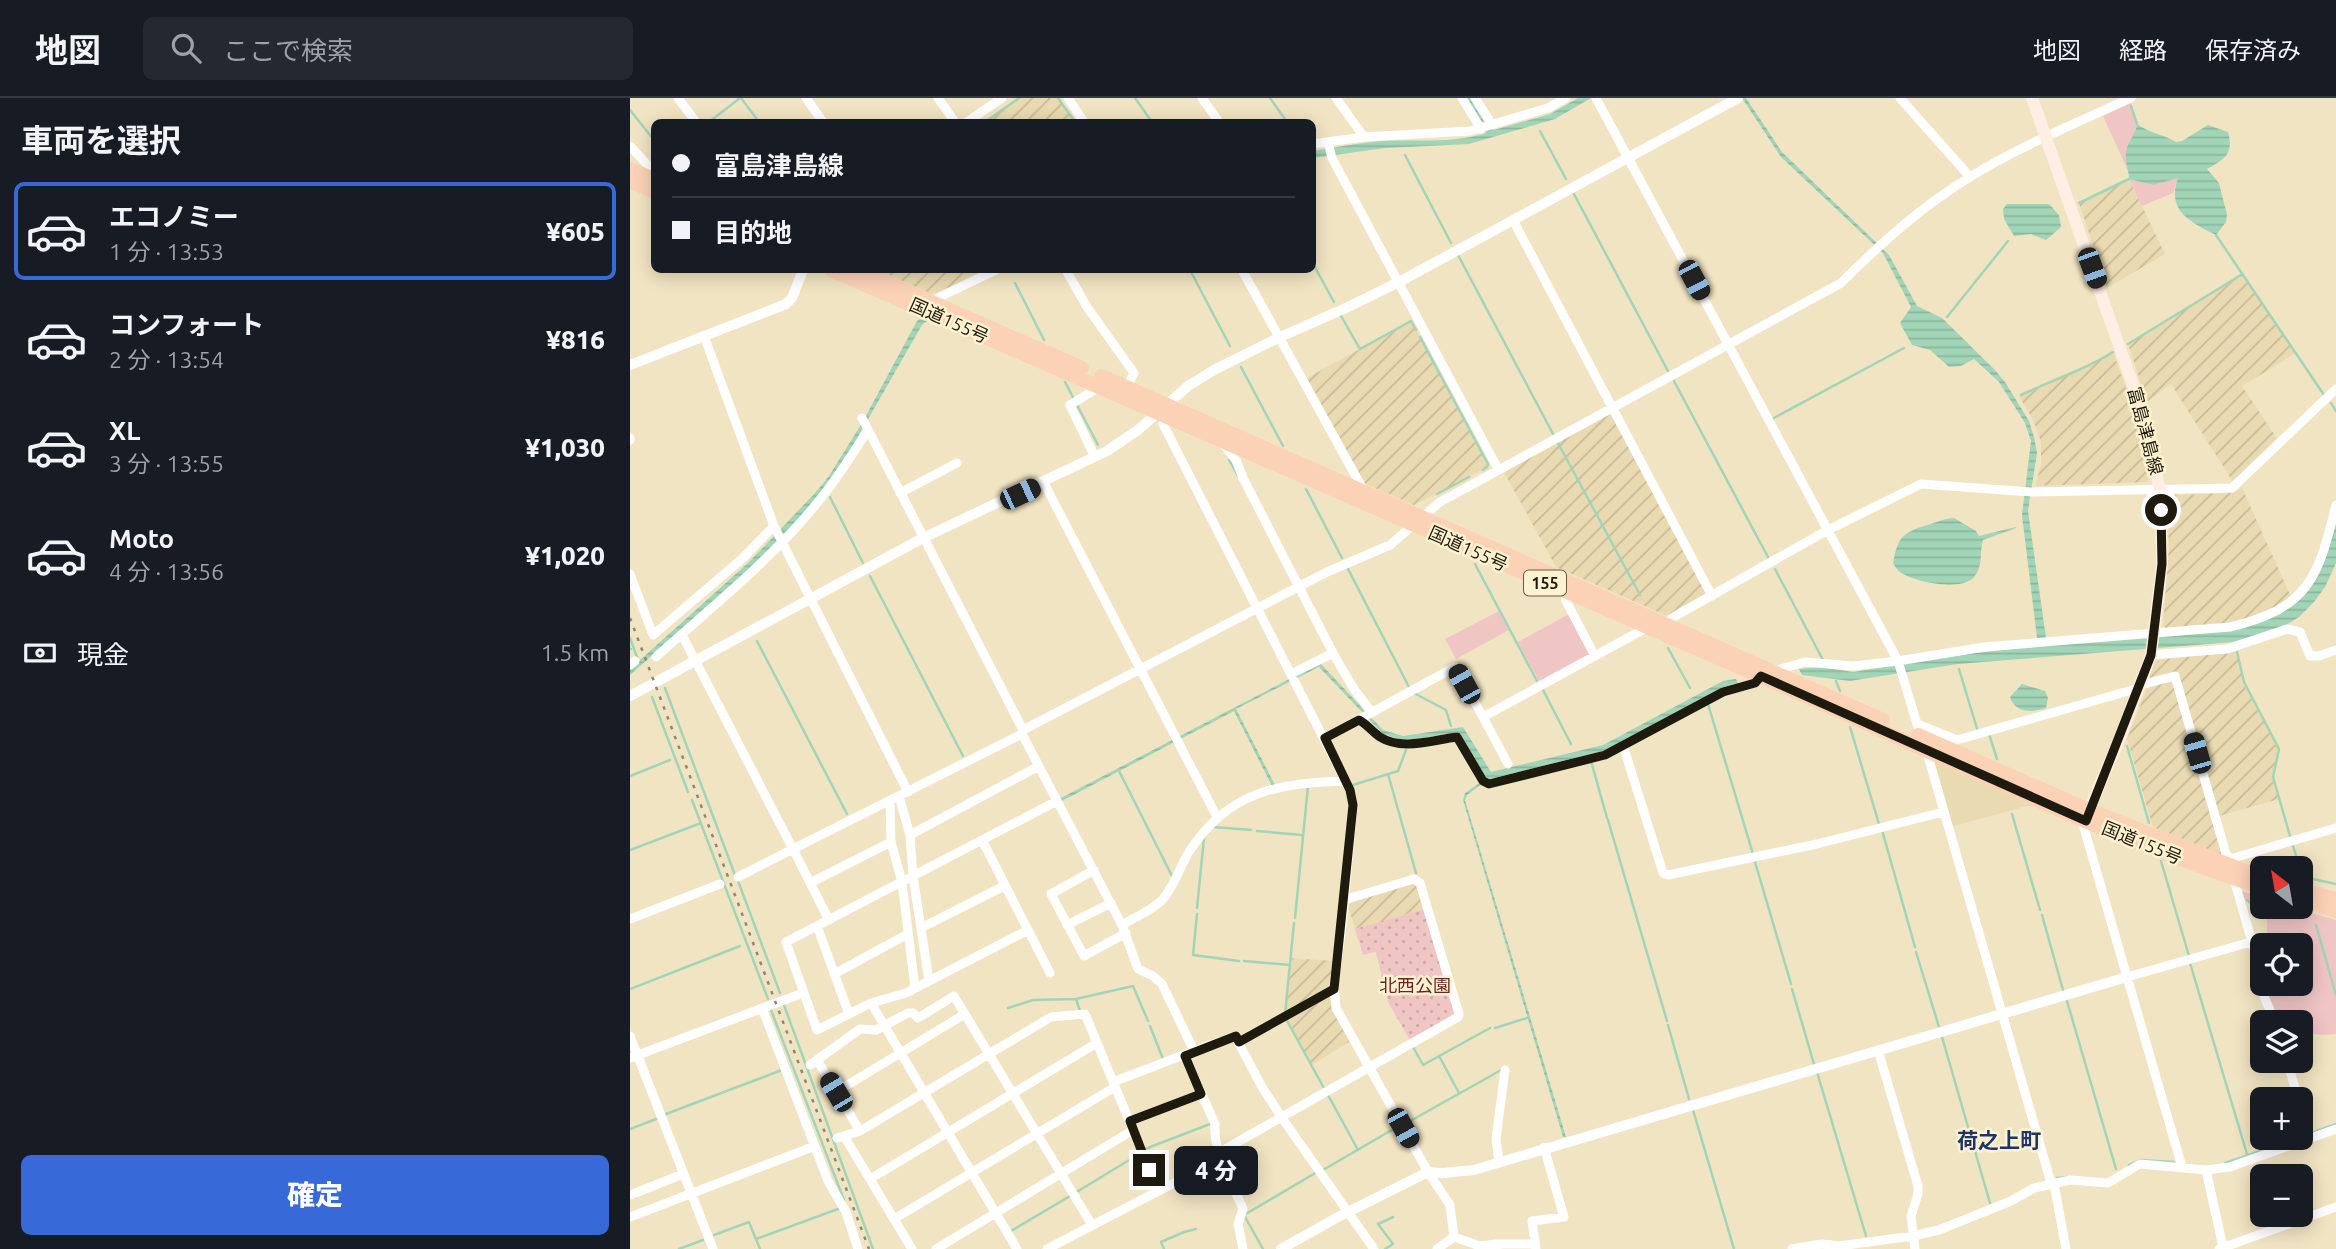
<!DOCTYPE html>
<html lang="ja">
<meta charset="utf-8">
<style>
body{margin:0;font-family:Ubuntu,"Noto Sans JP",sans-serif;background:#242831;color:#f1f3f6;height:100vh;display:flex;flex-direction:column;font-size:26px;white-space:nowrap}
*{box-sizing:border-box;margin:0}
p{font-size:23px;color:#9ea1a6}
.icon{flex:none;width:38px;height:38px;fill:none;stroke:currentColor;stroke-width:2;stroke-linecap:round;stroke-linejoin:round}
.map{position:relative;flex:1;overflow:hidden}
.sheet{display:flex;flex-direction:column;background:#171b24;width:630px}
.sheet>*{flex:none}
.banner{position:absolute;left:21px;top:21px;width:665px;height:154px;border-radius:10px;box-shadow:0 4px 18px #0003;display:grid;align-content:center;height:154px;padding:0 21px;background:#171b24}
.needle{width:46px;rotate:329deg}
.buttons{position:absolute;left:1620px;top:758px;display:grid;gap:14px}
.buttons a{display:grid;place-items:center;width:63px;height:63px;border-radius:10px;background:#171b24;box-shadow:0 4px 18px #0003;font-size:35px}
.end{position:absolute;width:32px;height:32px;margin:-16px;border:9px solid #1e1a0d;background:#fff;box-shadow:0 0 0 4px #fff}
.from{border-radius:50%}
.bubble{position:absolute;height:49px;border-radius:10px;background:#171b24;box-shadow:0 4px 18px #0003;font-size:23px;font-weight:800;line-height:49px;text-align:center}
.car{position:absolute;width:21px;height:42px;margin:-21px -10px;border-radius:9px;box-shadow:0 0 5px 2px #0007;background:linear-gradient(#222 24%,#8ab4d8 0 40%,#222 0 76%,#8ab4d8 0 86%,#222 0)}
.banner b{display:flex;align-items:center;gap:24px;height:66px;font-size:26px}
.banner b+b{border-top:2px solid #363941}
.banner i{width:18px;height:18px;background:#f1f3f6}
ul{padding:0;list-style:none}
li{display:flex;align-items:center;gap:21px;height:98px;margin:0 14px 10px;padding:0 7px;border:4px solid transparent;border-radius:10px}
li div{flex:1}
li b{display:block;font-size:26px}
li em{font-style:normal;font-weight:800}
li.selected{border-color:#3869d9}
li>.icon{width:63px;height:63px;stroke-width:1.5}
h2{padding:0 21px;font-size:32px;line-height:84px}
.pay{display:flex;align-items:center;gap:18px;height:77px;padding:0 21px;font-size:26px}
.pay p{margin-inline-start:auto}
.action{display:flex;gap:14px;margin-top:auto;padding:14px 21px}
.action a{flex:1;height:80px;border-radius:10px;background:#3869d9;color:#fff;font-size:28px;font-weight:800;line-height:80px;text-align:center}
header{display:flex;align-items:center;gap:42px;box-sizing:border-box;height:98px;padding:0 35px;background:#171b24;border-bottom:2px solid #363941}
header strong{font-size:33px}
nav{display:flex;gap:38px;margin-inline-start:auto;font-size:24px}
.search{width:490px;height:63px;background:#242831;display:flex;align-items:center;gap:18px;box-sizing:border-box;padding:0 24px;border-radius:10px;color:#9ea1a6;font-size:26px}
main{display:flex;flex:1;min-height:0}
.map>svg:first-child{display:block}
.built{fill:#e9dab2}
.industrial{fill:url(#industrial-furrows)}
.grass{fill:#f0c6c5}
.park{fill:url(#park-dots)}
.water{fill:url(#water-rules)}
.lines{fill:none;stroke-linecap:round;stroke-linejoin:round}
.stream{stroke:#a2d5b8;stroke-width:2.5}
.minor{stroke:#fff;stroke-width:9}
.tertiary{stroke:#fff;stroke-width:10}
.secondary{stroke:#feeee4;stroke-width:12}
.trunk{stroke:#fcd2b6;stroke-width:14}
.rail{stroke:#90876f;stroke-width:2.5;stroke-dasharray:3.5 7;stroke-linecap:butt}
.route{stroke:#1e1a0d;stroke-width:9}
.labels{text-anchor:middle;stroke-width:5;stroke-linejoin:round;paint-order:stroke}
.shield{fill:#fff2d0;stroke:#625b48;stroke-width:2}
.shield-label{font-size:16px;font-weight:bold;fill:#1e1a0d}
.street-label{font-size:18px;fill:#1e1a0d;stroke:#fff2d0}
.park-label{font-size:18px;fill:#682428;stroke:#fff2d0}
.quarter-label{font-size:21px;font-weight:bold;fill:#1d356c;stroke:#fff2d0}
</style>
<header>
<strong>地図</strong>
<div class="search"><svg class="icon" aria-label="search" viewBox="0 0 24 24"><circle cx="10" cy="10" r="6"/><path d="M15 15l6 6"/></svg>ここで検索</div>
<nav><a>地図</a><a>経路</a><a>保存済み</a></nav>
</header>
<main>
<section class="sheet">
<h2>車両を選択</h2>
<ul>
<li class="selected"><svg class="icon" aria-label="car" viewBox="0 0 24 24"><path d="M5 17H2v-5l4-1 3-4h7l3 4 3 1v5h-3M9 17h6M6 11h13"/><circle cx="7" cy="17" r="2"/><circle cx="17" cy="17" r="2"/></svg><div><b>エコノミー</b><p>1 分 · 13:53</p></div><em>¥605</em></li>
<li><svg class="icon" aria-label="car" viewBox="0 0 24 24"><path d="M5 17H2v-5l4-1 3-4h7l3 4 3 1v5h-3M9 17h6M6 11h13"/><circle cx="7" cy="17" r="2"/><circle cx="17" cy="17" r="2"/></svg><div><b>コンフォート</b><p>2 分 · 13:54</p></div><em>¥816</em></li>
<li><svg class="icon" aria-label="car" viewBox="0 0 24 24"><path d="M5 17H2v-5l4-1 3-4h7l3 4 3 1v5h-3M9 17h6M6 11h13"/><circle cx="7" cy="17" r="2"/><circle cx="17" cy="17" r="2"/></svg><div><b>XL</b><p>3 分 · 13:55</p></div><em>¥1,030</em></li>
<li><svg class="icon" aria-label="car" viewBox="0 0 24 24"><path d="M5 17H2v-5l4-1 3-4h7l3 4 3 1v5h-3M9 17h6M6 11h13"/><circle cx="7" cy="17" r="2"/><circle cx="17" cy="17" r="2"/></svg><div><b>Moto</b><p>4 分 · 13:56</p></div><em>¥1,020</em></li>
</ul>
<div class="pay"><svg class="icon" aria-label="cash" viewBox="0 0 24 24"><path d="M3 7h18v10H3z"/><circle cx="12" cy="12" r="2"/></svg>現金<p>1.5 km</p></div>
<div class="action"><a>確定</a></div>
</section>
<div class="map">
<svg width="1706" height="1151" viewBox="0 0 1706 1151">
<defs>
<pattern id="industrial-furrows" width="10" height="10" patternUnits="userSpaceOnUse" patternTransform="scale(1.75)"><rect width="10" height="10" fill="#e9dab2"/><path d="M-1 1l2-2M0 10L10 0M9 11l2-2" fill="none" stroke="#c7ba98"/></pattern>
<pattern id="park-dots" width="8" height="8" patternUnits="userSpaceOnUse" patternTransform="scale(1.75)"><rect width="8" height="8" fill="#f0c6c5"/><path d="M2 2h.1M6 6h.1" fill="none" stroke="#cdaaa8" stroke-width="1.8" stroke-linecap="round"/></pattern>
<pattern id="water-rules" width="6" height="5" patternUnits="userSpaceOnUse" patternTransform="scale(1.75)"><rect width="6" height="5" fill="#a2d5b8"/><path d="M0 2.5h6" fill="none" stroke="#8bb69d"/></pattern>
</defs>
<rect width="100%" height="100%" fill="#f1e4c3"/>
<path class="built" d="M1300,662L1401,707L1320,729Z"/>
<path class="industrial" d="M389,0H428L445,24H355Z
M1499,81L1535,156L1477,190L1449,105Z
M248,172H354L304,197Z
M1613,176L1666,255L1612,288L1648,342L1603,384L1541,286L1517,304L1498,246Z
M781,223L858,366L857,369L784,407L729,383L675,281Z
M1483,254L1509,325L1520,379L1517,384L1406,388L1411,365V344L1403,322L1389,298L1432,277L1464,266Z
M979,316L983,317L1076,491L1075,496L1040,516L1035,517L926,469L875,376L877,371Z
M1612,390L1662,501L1656,506L1599,527L1537,532L1533,527L1539,450L1537,400L1539,397L1603,395Z
M1606,554L1613,585L1648,651L1643,678L1649,701L1589,718L1547,574L1519,581L1525,562Z
M1542,583L1592,757L1523,729L1497,641L1517,590Z
M783,785L787,788L794,811L725,831L718,807L721,804Z
M660,860L704,863L700,892L654,918Z
M700,895L704,913L720,943L682,967L656,920Z"/>
<path class="grass" d="M1501,4L1507,26L1506,33L1497,48L1495,58L1499,75L1473,18Z
M1546,79L1548,80L1543,95L1512,108L1499,81L1522,87Z
M869,513L879,532L826,561L815,541Z
M939,516L960,553L959,557L909,583L888,544Z
M1611,793L1633,800V808L1661,809L1706,822V936L1692,937L1671,934V924H1653C1634,906 1624,874 1633,848V886H1671V847H1633L1637,838V817L1621,803L1612,800Z"/>
<path class="park" d="M794,811L825,915L824,919L781,944L758,904L746,854L733,857L725,831Z"/>
<path class="water" d="M835,0H842L864,32L920,16L948,0H961L925,21L839,46L755,50L683,60V53C706,49 729,45 753,43C787,41 823,46 856,35Z
M1112,0H1116L1152,54L1259,157L1287,208L1312,220L1365,272L1375,284L1399,323L1404,339L1407,355L1398,413L1416,540L1608,530C1675,513 1691,489 1706,423V465L1695,489L1684,504L1669,519L1656,527L1634,535L1603,544L1328,566L1220,583L1172,577L1169,571L1191,569L1223,574L1337,556L1408,548L1392,417L1401,343L1395,325L1369,284L1344,261L1331,268L1319,269L1300,252L1282,247L1270,225L1281,209L1253,155L1151,59Z
M1507,26C1519,35 1533,36 1546,44L1552,43L1578,27L1598,34C1604,56 1595,61 1577,71L1589,85L1597,117L1596,124L1586,137C1560,124 1536,112 1548,80L1523,87L1499,81C1499,71 1494,63 1496,53C1498,42 1506,37 1507,26Z
M1377,106H1419L1429,117L1431,129L1416,142L1401,136L1384,138L1374,121L1373,111Z
M291,220L297,223L292,227L206,377L170,419L121,469L0,577V571L118,465L186,394L199,378L232,325L287,223Z
M1324,420L1346,433L1349,438L1386,429V430L1353,442C1349,455 1354,467 1344,479C1331,494 1284,484 1270,474C1268,473 1264,467 1263,465C1268,439 1272,435 1297,427C1307,424 1313,421 1324,420Z
M690,565L753,632L773,638L833,629L861,674L973,647L1093,583L1106,581L1109,587L976,655L858,684L830,636L775,643L753,636L689,569L606,611L645,687L642,688L604,613L430,704L429,701Z
M1392,586L1415,593L1418,600L1416,610C1402,615 1385,615 1380,599Z
M851,684L852,686L837,697L835,702L936,1039H933L833,702L835,695Z"/>
<g class="lines">
<path class="stream" d="M111,0L129,24
M428,0L445,24
M505,0L522,24
M640,0L657,24
M1501,8L1507,26
M0,12L24,42
M79,24L110,0
M355,24L389,0
M910,33L936,81
M775,57L821,145
M944,96L1038,273
M1449,105L1501,80
M1586,137L1694,297
M828,157L923,336
M682,164L704,204
M560,172L600,248
M385,185L414,242
M711,218L730,251L781,223L786,232
M1317,219L1378,143
M790,239L858,366L857,369L853,372
M1498,246L1611,177
M611,269L653,348
M1044,283L1139,461
M435,284L444,301
M1391,297C1422,282 1455,272 1483,254
M1701,305L1706,313
M447,307L468,347
M1142,321L1274,250
M928,345L1010,497
M599,362L608,378
M676,391L712,460
M807,396L839,379
M200,399L233,465
M845,466L907,583
M718,471L779,589
M1145,471L1193,562
M240,478L333,658
M0,540L7,559
M127,543L217,716
M1038,550L1060,590
M0,551H1
M1607,554L1614,584L1649,651L1643,679L1660,738
M1329,571L1348,634
M1206,583L1210,593
M35,590L105,777
M912,590L941,646
M784,595L816,612L821,628
M22,599L58,694
M1078,606L1123,756
M1220,629L1249,726
M1359,636L1367,661
M1497,648L1519,725
M961,663L977,720
M489,673L542,778
M758,676L786,775
M0,678L40,662
M723,687L768,673L776,652
M62,702L138,901
M1382,716L1410,812
M978,722L1037,923
M583,729L621,732
M1252,732L1285,849
M627,733L672,737
M1663,748L1670,770
M0,752L71,725
M1531,763L1559,858
M1125,764L1161,886
M1673,779L1706,786
M108,783L150,895
M1617,802L1637,818
M567,810L574,740
M567,816L563,857L609,863
M1412,817L1433,892
M665,820L678,688
M1686,827L1706,897
M1286,854L1309,929
M614,863L660,867
M1560,865L1617,1056
M0,891L110,848
M1162,891L1184,966
M446,901L450,913
M1437,903L1486,1071
M154,907L243,1151
M378,910L403,902L446,901L503,888L518,923
M141,912L214,1102
M655,916L664,825
M656,921L695,992
M1038,927L1059,1001
M520,928L533,961
M865,930L897,920
M1312,939L1360,1105
M783,949L793,967L860,930
M809,958L829,995
M1187,974L1236,1138
M698,997L728,1052
M1063,1012L1104,1151
M36,1016L152,972
M775,1026L873,971
M0,1031L26,1021
M1684,1034L1706,1026
M515,1051L580,1026
M1595,1065L1668,1040
M1499,1067L1511,1062L1544,1064
M693,1072L767,1029
M1427,1080L1437,1079
M445,1095L509,1056
M1636,1130L1673,1116
M381,1133L440,1098
M84,1137L119,1124L130,1151
M126,1141L208,1111
M49,1151L73,1142
M534,1151L531,1144L554,1134L566,1131
M633,1151L614,1117L687,1074
M755,1151L763,1146L748,1126L763,1119"/>
<path class="minor" d="M48,0L66,24
M176,0L193,24
M308,0L325,24
M438,0L454,24
M572,0L589,24
M706,0L734,39
M832,0L851,31
M845,0L862,27
M966,0L1268,563L1291,639
M1270,0L1340,79
M337,24L372,0
M698,44L702,60L868,371
M682,46L734,39L840,33L918,10L936,0
M0,48L24,74
M883,122L1082,498
M436,172L457,209L504,275L497,289
M612,172L734,393
M301,203L366,172
M74,238L144,428L278,694
M536,319L533,326L720,692L723,707L712,827L704,887L706,910L798,1074L820,1107L824,1139L850,1148L866,1146L867,1151
M232,320L393,632
M0,340V342
M594,347L606,362L613,380L705,559L724,591L742,615
M465,359L440,307L471,288
M414,385L587,719
M270,395L327,365
M0,476L23,537L113,460L144,428
M934,493L936,503L965,558
M1036,525L1047,517L1198,432L1291,386L1401,394L1602,390L1706,291
M52,537L163,751L108,779
M1521,557L1597,551L1657,531L1670,534L1680,558H1689L1706,552
M26,559C83,508 145,459 192,399C209,378 223,355 238,332
M0,567L5,563
M1143,573L1175,564L1223,568L1268,563L1354,549L1600,529C1679,510 1688,480 1706,407
M661,576L703,555
M1510,587L1545,578L1596,756L1600,761
M853,619L878,666
M728,622C738,626 742,634 750,639C772,653 802,642 827,639L853,683L859,686L975,657L1093,594L1125,585L1131,578
M1287,626L1327,642L1509,590
M392,636L492,827L508,871L523,878L532,886L564,953L483,984
M695,640L825,569L853,619L1018,529
M993,647L1033,775L1038,777L1187,746L1313,714
M1296,651L1421,1085L1425,1091L1436,1151
M269,698L280,737L283,778L299,883
M260,703L261,744L272,784L285,890
M1456,721L1454,730L1552,1069
M280,737L409,668
M352,742L398,832L276,895L241,905L187,932L156,844L427,703
M1599,764L1600,761L1706,730
M464,772L421,796L454,858L496,835
M1609,782L1606,788L1627,862L1630,889L1645,924
M180,785L261,744
M0,821L90,786
M199,822L163,751L392,636L393,632L697,474L760,447L810,404L1211,185C1241,155 1272,126 1307,101C1366,58 1435,30 1501,0
M437,827L481,805
M492,827C505,819 523,812 533,801C543,790 551,767 559,754C598,693 648,685 716,683
M187,828L219,916
M291,830L374,788
M398,832L420,875
M204,876L278,836
M1497,879L1621,844
M241,905L387,1151
M132,910L198,1083L216,1114L228,1151
M0,938L83,1151
M609,944L704,891
M1248,952L1288,1088V1096L1281,1118L1285,1151
M564,953L605,938L632,989L652,1020L744,1151
M555,958L585,1026C583,1053 600,1082 611,1106L613,1111L608,1126L613,1151
M0,960L173,895
M187,962L230,1033
M1657,962L1668,1001
M180,967L230,931L246,932L278,915H283L288,920L324,898L462,1127
M206,994L335,916
M1671,1011L1680,1039
M500,1023L571,996
M214,1038L282,1151
M207,1040L230,1033L421,919L455,916L528,1092
M590,1054L828,919L829,916L790,785L784,781L714,802
M869,1064L866,1041L875,972
M1576,1072L1593,1149
M240,1081L467,945
M0,1097L53,1076
M0,1119L185,1048
M264,1121L485,989
M866,1146H905
M306,1151L503,1032
M417,1151L592,1060
M807,1151L824,1139
M906,1151L902,1123L934,1119L914,1049
M1162,1151L1192,1146L1209,1148L1283,1138L1309,1132L1381,1103L1404,1090L1440,1082L1478,1085L1510,1066L1576,1072L1600,1069L1706,1031
M1589,1151L1706,1109"/>
<path class="tertiary" d="M0,267L156,206L162,200L173,172
M0,598L293,440L477,353L508,332L558,288L584,272L648,240L718,209L769,184L1108,0
M651,1151L708,1119L798,1074L813,1075L844,1072L1497,879"/>
<path class="secondary" d="M1402,0L1505,293L1513,318L1530,392L1532,466L1521,557L1489,642L1459,712"/>
<path class="trunk" d="M0,71L24,81
M0,83L24,94
M201,172C510,306 817,444 1127,577C1295,649 1459,734 1633,790
M229,172L452,270
M471,278L1253,622
M1288,637L1459,712L1633,780
M1671,791L1706,801
M1671,802L1706,813"/>
<path class="rail" d="M0,520L239,1151"/>
</g>
<g class="lines">
<path class="route" d="M519,1072L500,1023L571,996L555,958L606,938L609,944L704,891L723,707L720,692L695,640L729,622C737,626 742,634 750,639C772,653 802,642 827,639L853,683L859,686L975,657L1093,594L1125,585L1131,578L1456,723L1521,557L1532,466L1531,412"/>
</g>
<g class="labels">
<rect class="shield" x="894" y="472.5" width="42" height="25" rx="5"/>
<g class="shield-label">
<text x="915" y="491">155</text>
</g>
<g class="street-label">
<text transform="translate(319 223) rotate(24)" y="6">国道155号</text>
<text transform="translate(1515 333) rotate(75)" y="6">富島津島線</text>
<text transform="translate(838 451) rotate(24)" y="6">国道155号</text>
<text transform="translate(1512 745) rotate(22)" y="6">国道155号</text>
</g>
<g class="park-label">
<text x="785" y="894">北西公園</text>
</g>
<g class="quarter-label">
<text x="1369" y="1050">荷之上町</text>
</g>
</g>
</svg>
<div class="buttons">
<a><svg class="needle" viewBox="-14 -14 28 28"><path d="M0-13l5 13h-10z" fill="#e53935"/><path d="M0 13l5-13h-10z" fill="#9ea1a6"/></svg></a>
<a><svg class="icon" aria-label="locate" viewBox="0 0 24 24"><circle cx="12" cy="12" r="6"/><path d="M12 2v4M12 18v4M2 12h4M18 12h4"/></svg></a>
<a><svg class="icon" aria-label="layers" viewBox="0 0 24 24"><path d="M12 4l9 5-9 5-9-5zM3 14l9 5 9-5"/></svg></a>
<a>+</a>
<a>−</a>
</div>
<i class="end from" style="left:1531px;top:412px"></i>
<i class="end" style="left:519px;top:1072px"></i>
<div class="bubble" style="left:544px;top:1048px;width:84px">4 分</div>
<i class="car" style="left:1462px;top:170px;rotate:160deg"></i>
<i class="car" style="left:1064px;top:182px;rotate:152deg"></i>
<i class="car" style="left:390px;top:396px;rotate:65deg"></i>
<i class="car" style="left:834px;top:586px;rotate:331deg"></i>
<i class="car" style="left:1567px;top:655px;rotate:344deg"></i>
<i class="car" style="left:206px;top:994px;rotate:329deg"></i>
<i class="car" style="left:773px;top:1030px;rotate:151deg"></i>
<div class="banner">
<b><i class="from"></i>富島津島線</b>
<b><i></i>目的地</b>
</div>
</div>
</main>
